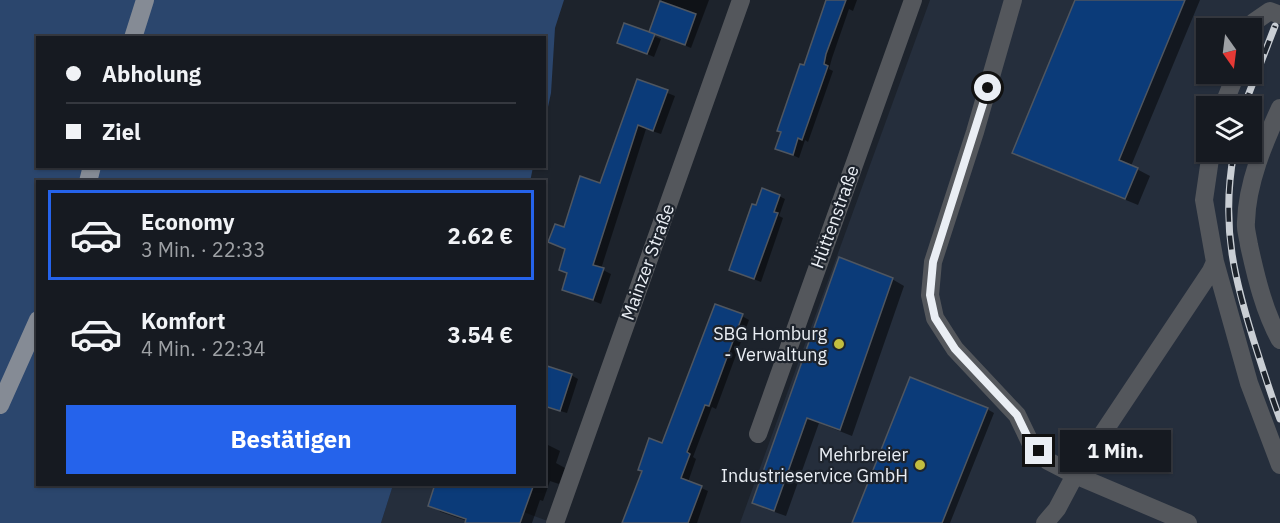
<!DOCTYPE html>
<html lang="de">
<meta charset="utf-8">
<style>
body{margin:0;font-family:"IBM Plex Sans",sans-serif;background:#1f232a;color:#f1f3f6;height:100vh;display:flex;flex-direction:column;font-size:22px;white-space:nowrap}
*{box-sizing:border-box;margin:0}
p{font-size:20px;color:#9ea1a5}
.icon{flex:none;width:33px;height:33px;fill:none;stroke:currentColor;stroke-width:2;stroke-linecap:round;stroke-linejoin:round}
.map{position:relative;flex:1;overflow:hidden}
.side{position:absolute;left:36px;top:180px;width:510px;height:306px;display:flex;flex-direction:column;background:#161a21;border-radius:0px;box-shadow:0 2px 4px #0004,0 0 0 2px #35383f}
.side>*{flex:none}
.hud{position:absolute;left:36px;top:36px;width:510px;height:132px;border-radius:0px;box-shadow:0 2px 4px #0004,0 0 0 2px #35383f;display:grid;align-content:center;height:132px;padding:0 30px;background:#161a21}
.needle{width:39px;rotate:166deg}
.fabs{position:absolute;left:1196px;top:18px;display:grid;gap:12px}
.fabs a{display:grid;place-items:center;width:66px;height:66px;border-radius:0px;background:#161a21;box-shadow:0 2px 4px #0004,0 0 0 2px #35383f;font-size:30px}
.end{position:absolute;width:27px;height:27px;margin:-14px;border:8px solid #eaeef4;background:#111;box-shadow:0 0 0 3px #111}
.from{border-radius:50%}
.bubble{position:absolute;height:42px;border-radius:0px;background:#161a21;box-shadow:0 2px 4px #0004,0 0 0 2px #35383f;font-size:20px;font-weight:700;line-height:42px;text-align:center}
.hud b{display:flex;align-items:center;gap:21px;height:57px;font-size:22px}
.hud b+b{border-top:2px solid #35383f}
.hud i{width:15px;height:15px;background:#f1f3f6}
ul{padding:10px 0 0;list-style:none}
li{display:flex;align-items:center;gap:18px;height:90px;margin:0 12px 9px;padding:0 18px;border:3px solid transparent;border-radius:0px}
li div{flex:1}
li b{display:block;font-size:22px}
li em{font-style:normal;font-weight:700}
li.current{border-color:#2563eb}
li>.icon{width:54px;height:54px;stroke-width:1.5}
.button{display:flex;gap:12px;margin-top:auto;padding:12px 30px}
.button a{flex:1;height:69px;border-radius:0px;background:#2563eb;color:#fff;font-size:24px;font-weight:700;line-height:69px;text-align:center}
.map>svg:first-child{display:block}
.built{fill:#252e3c;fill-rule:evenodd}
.green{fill:#2b466d}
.shadow{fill:#0007}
.building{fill:#0b3b79;stroke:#4f5660;stroke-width:1.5}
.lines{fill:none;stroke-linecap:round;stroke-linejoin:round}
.minor{stroke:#54575c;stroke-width:18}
.major{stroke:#858b95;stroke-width:18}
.rail-casing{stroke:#c9ced4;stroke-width:7}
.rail{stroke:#1d232c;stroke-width:4.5;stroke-dasharray:14;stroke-linecap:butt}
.route{stroke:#eaeef4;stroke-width:8}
.poi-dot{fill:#c2bd3f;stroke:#1d232c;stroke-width:2}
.labels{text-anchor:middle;stroke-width:4.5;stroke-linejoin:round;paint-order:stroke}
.street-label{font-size:18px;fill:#eaeef4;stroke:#1d232c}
.poi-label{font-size:18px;fill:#eaeef4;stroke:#1d232c;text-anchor:end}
</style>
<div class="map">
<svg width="1280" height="523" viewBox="0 0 1280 523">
<rect width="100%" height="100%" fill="#1d232c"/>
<path class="built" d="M930,0H1280V523H740ZM1206,28H1251V74H1206ZM1206,106H1251V152H1206Z
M393,484L451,485L553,523H381Z"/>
<path class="green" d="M0,0H564L555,28L551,93L545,121L544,38H38V166L533,167L530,182H38V484L393,485L381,523H0Z"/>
<path class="shadow" d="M662,0H709L691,48L651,31Z
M825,0H857L853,11L849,9L832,58L829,69L833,71L808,142L805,140L799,158L777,148L827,1Z
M1076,0H1200L1131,166L1150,176L1138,205L1026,159L1013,152Z
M625,25L661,39L654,57L619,42Z
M638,81L675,96L661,134L646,129L601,269L611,274L601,304L564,289L569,274L567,249L550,242L565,229L600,185Z
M779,196L785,199L779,216L783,218L761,282L731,270L757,207Z
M892,279L904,286L852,436L819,423L786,516L766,509L754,502Z
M742,316L749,320L716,409L712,407L693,457L696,459L688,482L708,491L697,523H624L662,445Z
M571,375L578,379L567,413L544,406Z
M987,409L994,413L950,523H853Z
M544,443L560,451L556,463L565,468L559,484L550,481L543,501L540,500L532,523H467V521L441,512L430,505L437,484H544Z"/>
<path class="building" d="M826,0H846L826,54L824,64L828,66L802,140L798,138L793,155L775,149L781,132L777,131L800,64L804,65Z
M1075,0H1185L1119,160L1138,168L1125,199L1012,153Z
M660,1L696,14L685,45L649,32Z
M624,23L655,34L647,54L617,43Z
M637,79L668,90L653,131L638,125L593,265L604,268L593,300L562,290L567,273L559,270L565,249L548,242L555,224L564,227L580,176L600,183Z
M762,188L780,195L774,212L778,213L754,279L729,270L752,204L756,205Z
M839,257L893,278L840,430L807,418L774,511L752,503Z
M715,304L743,314L709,406L705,405L687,452L690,454L681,478L702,486L688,523H622L642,471L638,470L649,438L662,443Z
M544,365L572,374L560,411L544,406Z
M910,377L988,408L942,523H852Z
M435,484H534L520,523H465L466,519L428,506Z"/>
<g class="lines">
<path class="minor" d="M1013,0L975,132L933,262L930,295L935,318L955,349L1017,415L1030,442L1048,461L1075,475L1057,509L1045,523
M1251,30L1254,22L1270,11L1280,15
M1223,106L1236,74
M1280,108C1264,143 1247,183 1246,222C1245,229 1248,237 1249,245C1256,277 1264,311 1280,340
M1211,152L1204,200L1215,262L1249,383L1280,465
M758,434L913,0
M555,523L741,0
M1188,523L1075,475L1211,271L1215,262"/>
<path class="major" d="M133,38L145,0
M88,182L92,166
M0,405L38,320"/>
<defs>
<path id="rail" d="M1244,106L1275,26
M1234,152C1220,227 1235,283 1258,354C1265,376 1272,398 1280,419"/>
</defs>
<use href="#rail" class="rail-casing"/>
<use href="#rail" class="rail"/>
</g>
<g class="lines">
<path class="route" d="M988,88L933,262L930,295L935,318L955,349L1017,415L1030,442L1039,451"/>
</g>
<g class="poi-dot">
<circle cx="839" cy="344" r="6"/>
<circle cx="920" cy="465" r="6"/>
</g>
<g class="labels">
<g class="street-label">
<text transform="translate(835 217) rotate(-70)" y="6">Hüttenstraße</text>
<text transform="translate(648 262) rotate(-70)" y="6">Mainzer Straße</text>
</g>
<g class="poi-label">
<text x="827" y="340">SBG Homburg<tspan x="827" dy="21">- Verwaltung</tspan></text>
<text x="908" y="461">Mehrbreier<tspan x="908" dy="21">Industrieservice GmbH</tspan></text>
</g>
</g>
</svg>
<div class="fabs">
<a><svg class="needle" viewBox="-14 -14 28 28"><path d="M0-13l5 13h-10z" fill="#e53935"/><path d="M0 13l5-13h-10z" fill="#9ea1a5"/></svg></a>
<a><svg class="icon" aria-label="layers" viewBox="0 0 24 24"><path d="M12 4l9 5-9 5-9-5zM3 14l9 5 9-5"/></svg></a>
</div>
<i class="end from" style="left:988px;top:88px"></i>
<i class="end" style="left:1039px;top:451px"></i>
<div class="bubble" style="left:1060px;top:430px;width:111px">1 Min.</div>
<div class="hud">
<b><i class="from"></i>Abholung</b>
<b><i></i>Ziel</b>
</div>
<section class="side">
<ul>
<li class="current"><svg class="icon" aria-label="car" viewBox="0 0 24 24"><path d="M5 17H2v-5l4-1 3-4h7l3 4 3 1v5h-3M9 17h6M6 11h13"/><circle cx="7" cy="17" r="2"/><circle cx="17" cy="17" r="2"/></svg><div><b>Economy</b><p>3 Min. · 22:33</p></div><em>2.62 €</em></li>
<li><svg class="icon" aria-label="car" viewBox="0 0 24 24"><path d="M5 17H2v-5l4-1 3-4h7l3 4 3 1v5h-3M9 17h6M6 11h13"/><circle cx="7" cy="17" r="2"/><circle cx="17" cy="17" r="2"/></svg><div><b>Komfort</b><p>4 Min. · 22:34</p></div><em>3.54 €</em></li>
</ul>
<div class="button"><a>Bestätigen</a></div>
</section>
</div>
